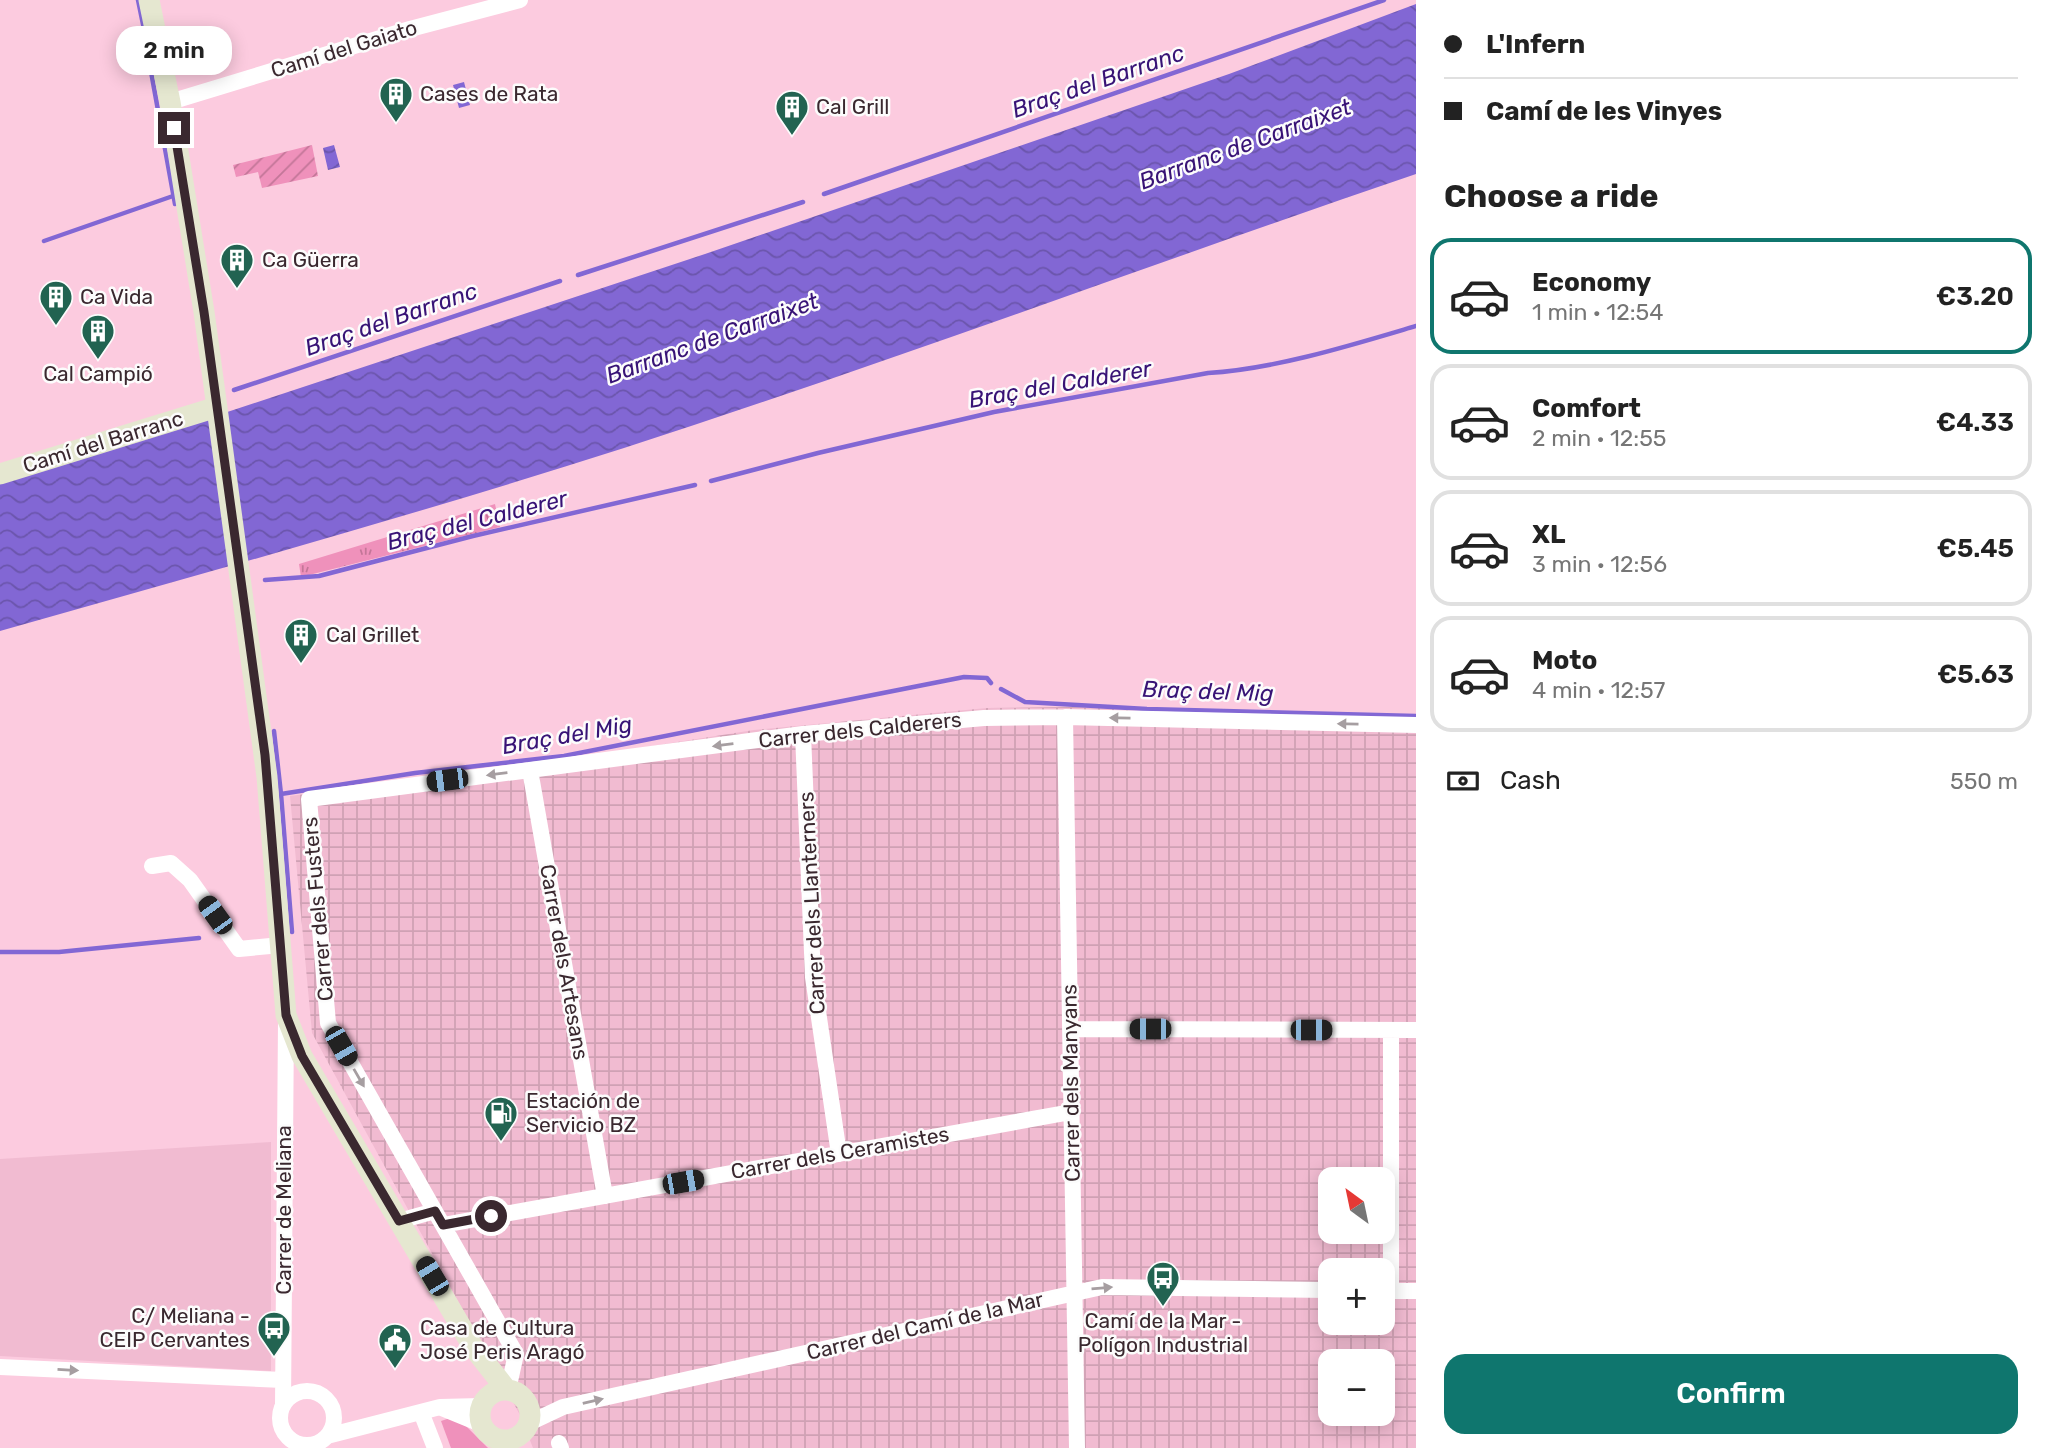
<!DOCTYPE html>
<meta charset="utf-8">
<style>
body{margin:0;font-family:Rubik,sans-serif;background:#f6f6f6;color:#222;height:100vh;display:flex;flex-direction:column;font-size:26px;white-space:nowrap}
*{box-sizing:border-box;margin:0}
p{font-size:23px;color:#767676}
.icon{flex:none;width:38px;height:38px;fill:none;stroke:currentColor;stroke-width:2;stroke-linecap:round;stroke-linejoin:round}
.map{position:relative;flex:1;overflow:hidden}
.details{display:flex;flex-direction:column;background:#fff;width:630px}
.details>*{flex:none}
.banner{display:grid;align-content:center;height:154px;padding:0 28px;background:#fff}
.needle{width:46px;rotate:327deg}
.tools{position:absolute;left:1318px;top:1167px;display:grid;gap:14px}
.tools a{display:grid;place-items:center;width:77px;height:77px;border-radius:14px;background:#fff;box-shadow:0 4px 18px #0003;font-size:35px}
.end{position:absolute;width:32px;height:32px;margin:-16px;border:9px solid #3a282f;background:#fff;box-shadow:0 0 0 4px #fff}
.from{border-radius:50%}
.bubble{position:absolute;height:49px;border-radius:21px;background:#fff;box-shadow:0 4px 18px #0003;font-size:23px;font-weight:600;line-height:49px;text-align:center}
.car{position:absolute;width:21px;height:42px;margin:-21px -10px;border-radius:9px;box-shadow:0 0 5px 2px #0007;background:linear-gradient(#222 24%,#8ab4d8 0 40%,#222 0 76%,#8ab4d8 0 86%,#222 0)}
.banner b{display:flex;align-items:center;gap:24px;height:66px;font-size:26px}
.banner b+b{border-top:2px solid #e0e0e0}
.banner i{width:18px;height:18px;background:#222}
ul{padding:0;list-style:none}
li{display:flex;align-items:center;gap:21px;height:116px;margin:0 14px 10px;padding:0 14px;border:4px solid #e0e0e0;border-radius:21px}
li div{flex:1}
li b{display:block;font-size:26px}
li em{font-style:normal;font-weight:600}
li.active{border-color:#0f766e}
li>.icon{width:63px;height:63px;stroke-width:1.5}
h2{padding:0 28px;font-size:32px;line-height:84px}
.pay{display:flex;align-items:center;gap:18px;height:77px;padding:0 28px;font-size:26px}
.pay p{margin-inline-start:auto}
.action{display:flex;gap:14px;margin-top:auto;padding:14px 28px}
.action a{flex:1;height:80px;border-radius:21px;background:#0f766e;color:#fff;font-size:28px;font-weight:600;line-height:80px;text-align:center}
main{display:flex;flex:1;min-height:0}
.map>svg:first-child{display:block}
.built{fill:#f1bbd1}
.industrial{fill:url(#industrial-grid);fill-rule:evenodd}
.grass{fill:url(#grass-tufts)}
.park{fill:#ef91bb}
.garden{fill:url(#garden-furrows)}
.water{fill:url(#water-waves)}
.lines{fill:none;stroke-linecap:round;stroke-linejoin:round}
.stream{stroke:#8267d4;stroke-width:4.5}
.street{stroke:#fff;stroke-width:16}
.secondary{stroke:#e5e7d0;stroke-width:21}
.oneway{fill:#a69ea1}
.route{stroke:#3a282f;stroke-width:9}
.labels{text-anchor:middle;stroke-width:5;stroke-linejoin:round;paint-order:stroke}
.street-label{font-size:21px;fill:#3a282f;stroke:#fcfcfc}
.poi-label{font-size:21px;fill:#3a282f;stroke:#fcfcfc;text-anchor:start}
.water-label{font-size:23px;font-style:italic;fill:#381376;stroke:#fcfcfc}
</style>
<main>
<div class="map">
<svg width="1416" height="1448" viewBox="0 0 1416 1448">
<defs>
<pattern id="industrial-grid" width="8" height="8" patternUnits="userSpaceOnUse" patternTransform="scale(1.75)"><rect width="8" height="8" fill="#f1bbd1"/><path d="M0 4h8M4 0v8" fill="none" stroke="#cfa1b4"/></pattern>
<pattern id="grass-tufts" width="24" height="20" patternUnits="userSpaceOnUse" patternTransform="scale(1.75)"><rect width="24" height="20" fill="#ef91bb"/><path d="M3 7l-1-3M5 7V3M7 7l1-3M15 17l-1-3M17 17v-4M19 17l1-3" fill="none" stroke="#c37698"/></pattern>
<pattern id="garden-furrows" width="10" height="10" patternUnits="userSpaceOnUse" patternTransform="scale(1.75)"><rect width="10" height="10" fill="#ef91bb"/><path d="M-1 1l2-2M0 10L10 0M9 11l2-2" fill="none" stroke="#c37698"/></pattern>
<pattern id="water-waves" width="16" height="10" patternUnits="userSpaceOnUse" patternTransform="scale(1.75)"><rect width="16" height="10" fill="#8267d4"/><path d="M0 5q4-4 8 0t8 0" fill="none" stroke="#6b55ac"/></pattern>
</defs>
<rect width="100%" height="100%" fill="#fccbdf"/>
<path class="built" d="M271,1142V1371L0,1356V1159Z"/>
<path class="industrial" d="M1071,707L1416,720V1448H533L520,1415L312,1033L290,796L531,765L754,730L987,708ZM1330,1180H1382V1232H1330ZM1330,1270H1382V1323H1330ZM1330,1362H1382V1414H1330Z"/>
<path class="grass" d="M495,504L500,527L301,577L299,564Z"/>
<path class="park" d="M453,1417L465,1425L488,1448H451L441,1421Z"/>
<path class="garden" d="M312,145L318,176L262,188L258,172L236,177L233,165Z"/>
<path class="water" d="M1416,4V174C1152,264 890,362 624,448C418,514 209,572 0,631V482L188,425L705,254L1229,74Z
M464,82L470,105L459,108L453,85Z
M334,145L340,167L328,170L323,148Z"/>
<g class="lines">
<path class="stream" d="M138,0L145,34
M146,44L175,204
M824,194L1384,0
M44,241L173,196
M578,275L803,202
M234,390L560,281
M711,481L818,453L994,412L1208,373C1275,369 1352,345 1416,326
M265,580L319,576L473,536L695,485
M1001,689L1025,702L1147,709L1416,716
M274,731L281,794
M292,932L281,794L415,773L564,756L964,677L987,678L991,683
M0,952H59L199,938"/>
<path class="street" d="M170,102L410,29L520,0
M1065,717L1077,1448
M803,734L813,977L839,1154
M530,770L605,1196
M152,866L171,863L190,880L239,949L281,945
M1070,1029L1416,1030
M399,1221L435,1211
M443,1225L1071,1112
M1382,1291H1416
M1391,1291V1030
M0,1367L283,1380
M508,1390L516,1354L328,1023L309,799L803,734L984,718L1065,717L1416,725
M280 1418a27 27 0 1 1 54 0a27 27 0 1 1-54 0Z
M283,1406L286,1021
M442,1408L481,1424
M421,1412L435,1448
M529,1423L563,1407L1102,1287L1330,1290
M327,1436L440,1407L481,1406
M559,1443L561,1448"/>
<path class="secondary" d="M149,0L170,102L204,312L267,777L286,1015L302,1056L473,1347L506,1389
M0,474L217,407
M480 1415a25 25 0 1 1 50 0a25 25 0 1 1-50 0Z"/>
</g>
<defs><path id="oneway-solid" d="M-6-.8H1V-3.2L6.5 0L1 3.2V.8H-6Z" transform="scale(1.75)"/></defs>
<g class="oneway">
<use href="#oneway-solid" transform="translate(1120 718) rotate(-179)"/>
<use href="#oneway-solid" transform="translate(1348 724) rotate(-179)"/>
<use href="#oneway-solid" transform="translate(723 745) rotate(173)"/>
<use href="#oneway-solid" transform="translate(497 774) rotate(173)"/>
<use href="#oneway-solid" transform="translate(359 1078) rotate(60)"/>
<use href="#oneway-solid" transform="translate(1102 1288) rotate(-5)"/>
<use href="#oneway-solid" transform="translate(68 1370) rotate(3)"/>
<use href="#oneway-solid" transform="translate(593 1401) rotate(-13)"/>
</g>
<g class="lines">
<path class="route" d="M174,128L204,312L265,755L286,1015L302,1056L399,1221L435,1211L443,1225L491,1216"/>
</g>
<defs>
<symbol id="building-pin" viewBox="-11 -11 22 30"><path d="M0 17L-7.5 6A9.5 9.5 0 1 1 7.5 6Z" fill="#226351" stroke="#fcfcfc"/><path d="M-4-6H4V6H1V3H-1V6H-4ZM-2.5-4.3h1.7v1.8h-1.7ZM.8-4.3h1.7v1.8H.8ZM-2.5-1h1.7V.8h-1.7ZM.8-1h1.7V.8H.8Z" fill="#fff"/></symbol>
<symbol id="fuel-pin" viewBox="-11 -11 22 30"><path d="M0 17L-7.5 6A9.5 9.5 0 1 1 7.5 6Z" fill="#226351" stroke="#fcfcfc"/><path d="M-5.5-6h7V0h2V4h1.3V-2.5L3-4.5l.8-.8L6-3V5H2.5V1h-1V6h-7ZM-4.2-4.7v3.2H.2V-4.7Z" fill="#fff"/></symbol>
<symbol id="bus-pin" viewBox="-11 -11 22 30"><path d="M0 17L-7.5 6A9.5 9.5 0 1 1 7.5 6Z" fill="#226351" stroke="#fcfcfc"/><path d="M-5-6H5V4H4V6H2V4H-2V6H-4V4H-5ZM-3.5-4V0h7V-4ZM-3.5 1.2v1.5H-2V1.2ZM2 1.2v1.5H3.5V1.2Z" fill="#fff"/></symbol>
<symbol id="civic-pin" viewBox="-11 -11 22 30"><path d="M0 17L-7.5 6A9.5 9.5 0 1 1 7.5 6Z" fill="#226351" stroke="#fcfcfc"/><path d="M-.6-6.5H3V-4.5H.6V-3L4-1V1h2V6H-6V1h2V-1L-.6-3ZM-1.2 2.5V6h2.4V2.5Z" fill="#fff"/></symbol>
</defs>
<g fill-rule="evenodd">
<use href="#building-pin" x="377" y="75" width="38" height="52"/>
<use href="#building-pin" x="773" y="88" width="38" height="52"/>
<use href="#building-pin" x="218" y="241" width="38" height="52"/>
<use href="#building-pin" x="37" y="278" width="38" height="52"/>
<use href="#building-pin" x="79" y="312" width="38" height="52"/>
<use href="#building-pin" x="282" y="616" width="38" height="52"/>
<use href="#fuel-pin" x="482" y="1094" width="38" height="52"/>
<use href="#bus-pin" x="1144" y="1259" width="38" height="52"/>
<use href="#bus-pin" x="255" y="1309" width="38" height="52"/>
<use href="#civic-pin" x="376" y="1321" width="38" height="52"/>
</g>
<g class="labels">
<g class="street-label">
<text transform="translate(344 49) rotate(-17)" y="7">Camí del Gaiato</text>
<text transform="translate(103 442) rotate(-17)" y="7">Camí del Barranc</text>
<text transform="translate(860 730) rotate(-6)" y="7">Carrer dels Calderers</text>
<text transform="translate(812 903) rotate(-93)" y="7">Carrer dels Llanterners</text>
<text transform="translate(318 909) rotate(-95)" y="7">Carrer dels Fusters</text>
<text transform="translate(564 962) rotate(80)" y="7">Carrer dels Artesans</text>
<text transform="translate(1071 1083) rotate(-91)" y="7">Carrer dels Manyans</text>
<text transform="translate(840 1153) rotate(-10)" y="7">Carrer dels Ceramistes</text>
<text transform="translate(284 1210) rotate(-90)" y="7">Carrer de Meliana</text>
<text transform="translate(925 1326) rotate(-13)" y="7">Carrer del Camí de la Mar</text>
</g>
<g class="poi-label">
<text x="420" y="101">Cases de Rata</text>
<text x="816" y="114">Cal Grill</text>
<text x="262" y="267">Ca Güerra</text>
<text x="80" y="304">Ca Vida</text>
<text x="98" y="381" text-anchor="middle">Cal Campió</text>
<text x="326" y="642">Cal Grillet</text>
<text x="526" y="1108">Estación de<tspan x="526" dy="24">Servicio BZ</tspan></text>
<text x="250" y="1323" text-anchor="end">C/ Meliana -<tspan x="250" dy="24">CEIP Cervantes</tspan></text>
<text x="1163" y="1328" text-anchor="middle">Camí de la Mar -<tspan x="1163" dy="24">Polígon Industrial</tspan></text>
<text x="420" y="1335">Casa de Cultura<tspan x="420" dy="24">José Peris Aragó</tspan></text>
</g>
<g class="water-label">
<text transform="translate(1098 81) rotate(-19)" y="8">Braç del Barranc</text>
<text transform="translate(1245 144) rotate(-20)" y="8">Barranc de Carraixet</text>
<text transform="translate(391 319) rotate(-19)" y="8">Braç del Barranc</text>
<text transform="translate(712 338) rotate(-20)" y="8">Barranc de Carraixet</text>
<text transform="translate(1060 384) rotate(-10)" y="8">Braç del Calderer</text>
<text transform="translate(477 520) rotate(-14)" y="8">Braç del Calderer</text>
<text transform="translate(1208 691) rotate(2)" y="8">Braç del Mig</text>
<text transform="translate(567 735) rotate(-10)" y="8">Braç del Mig</text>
</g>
</g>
</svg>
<div class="tools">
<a><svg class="needle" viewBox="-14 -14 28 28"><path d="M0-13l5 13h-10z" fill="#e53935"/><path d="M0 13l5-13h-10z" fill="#767676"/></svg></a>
<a>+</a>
<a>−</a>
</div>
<i class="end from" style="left:491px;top:1216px"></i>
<i class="end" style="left:174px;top:128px"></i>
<div class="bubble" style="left:116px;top:26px;width:116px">2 min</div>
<i class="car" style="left:447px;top:780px;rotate:263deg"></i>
<i class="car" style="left:215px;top:915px;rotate:324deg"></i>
<i class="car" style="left:1150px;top:1029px;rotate:270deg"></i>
<i class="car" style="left:1311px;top:1030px;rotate:90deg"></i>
<i class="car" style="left:341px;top:1046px;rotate:150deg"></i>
<i class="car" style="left:683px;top:1182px;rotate:80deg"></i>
<i class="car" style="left:432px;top:1276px;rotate:329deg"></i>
</div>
<section class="details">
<div class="banner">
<b><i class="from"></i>L'Infern</b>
<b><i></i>Camí de les Vinyes</b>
</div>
<h2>Choose a ride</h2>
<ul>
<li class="active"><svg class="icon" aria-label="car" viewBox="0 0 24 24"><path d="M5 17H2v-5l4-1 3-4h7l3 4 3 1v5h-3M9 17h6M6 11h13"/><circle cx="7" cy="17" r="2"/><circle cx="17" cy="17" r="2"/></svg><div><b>Economy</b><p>1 min · 12:54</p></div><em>€3.20</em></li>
<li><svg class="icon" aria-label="car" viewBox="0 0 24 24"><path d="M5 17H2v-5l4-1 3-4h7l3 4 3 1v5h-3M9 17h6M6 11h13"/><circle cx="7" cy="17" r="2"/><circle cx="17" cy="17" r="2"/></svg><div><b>Comfort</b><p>2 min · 12:55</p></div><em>€4.33</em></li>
<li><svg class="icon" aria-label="car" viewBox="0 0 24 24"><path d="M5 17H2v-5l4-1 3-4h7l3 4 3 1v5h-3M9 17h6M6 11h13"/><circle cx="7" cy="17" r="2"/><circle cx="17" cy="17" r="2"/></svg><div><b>XL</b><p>3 min · 12:56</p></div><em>€5.45</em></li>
<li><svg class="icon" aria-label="car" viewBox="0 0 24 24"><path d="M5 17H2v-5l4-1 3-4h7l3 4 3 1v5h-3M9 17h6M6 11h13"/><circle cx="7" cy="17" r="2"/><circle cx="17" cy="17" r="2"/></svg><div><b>Moto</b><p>4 min · 12:57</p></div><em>€5.63</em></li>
</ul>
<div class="pay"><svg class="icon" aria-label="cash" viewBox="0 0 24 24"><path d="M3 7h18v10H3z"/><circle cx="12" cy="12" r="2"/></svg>Cash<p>550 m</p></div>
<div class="action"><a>Confirm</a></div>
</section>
</main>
